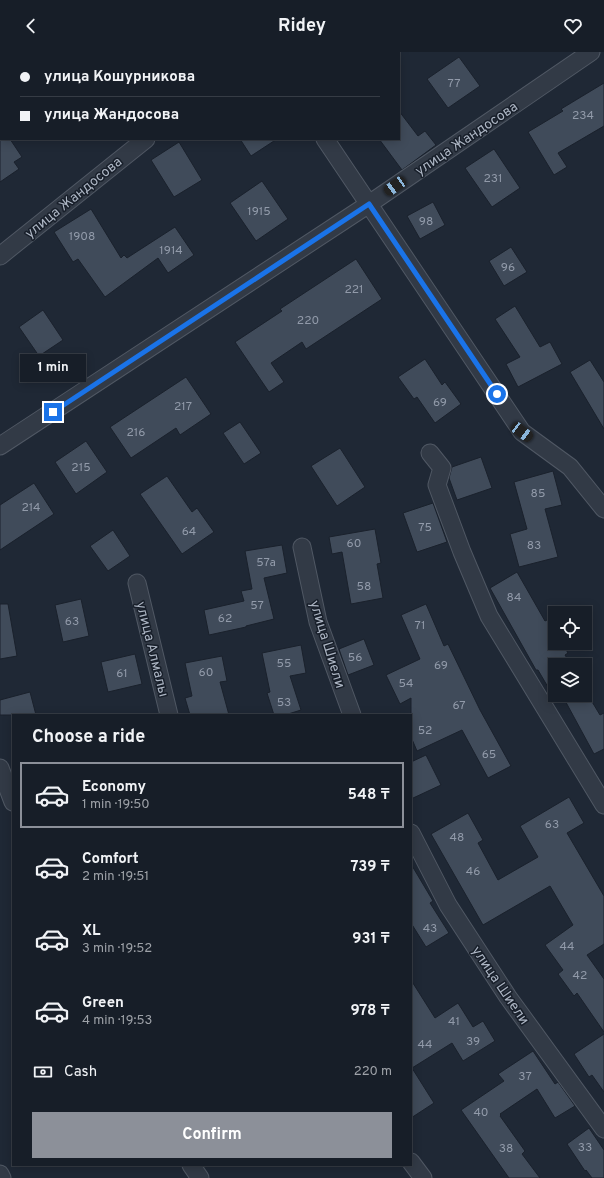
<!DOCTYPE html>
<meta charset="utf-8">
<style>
body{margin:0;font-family:Overpass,sans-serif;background:#202730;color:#f1f3f6;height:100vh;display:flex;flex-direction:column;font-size:15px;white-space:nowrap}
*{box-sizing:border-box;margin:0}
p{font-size:13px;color:#9ea2a8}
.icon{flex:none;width:22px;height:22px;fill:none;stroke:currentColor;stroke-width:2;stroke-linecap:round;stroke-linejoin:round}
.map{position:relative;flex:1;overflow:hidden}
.details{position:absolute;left:12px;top:662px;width:400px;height:452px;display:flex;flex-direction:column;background:#171e28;border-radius:0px;box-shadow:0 2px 10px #0003,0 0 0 1px #363c45}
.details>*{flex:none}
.top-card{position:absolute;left:0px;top:0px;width:400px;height:88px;box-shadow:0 2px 10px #0003,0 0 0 1px #363c45;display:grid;align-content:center;height:88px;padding:0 20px;background:#171e28}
.buttons{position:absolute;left:548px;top:554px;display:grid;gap:8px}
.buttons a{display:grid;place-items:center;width:44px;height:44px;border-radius:0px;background:#171e28;box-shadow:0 2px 10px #0003,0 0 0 1px #363c45;font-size:20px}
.end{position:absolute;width:18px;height:18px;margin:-9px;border:5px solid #1a73e8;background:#fff;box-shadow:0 0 0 2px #fff}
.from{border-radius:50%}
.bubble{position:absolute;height:28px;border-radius:0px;background:#171e28;box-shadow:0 2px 10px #0003,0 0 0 1px #363c45;font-size:13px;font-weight:700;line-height:28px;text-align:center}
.car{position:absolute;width:12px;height:24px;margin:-12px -6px;border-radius:5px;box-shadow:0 0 3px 1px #0007;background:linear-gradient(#222 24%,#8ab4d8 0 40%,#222 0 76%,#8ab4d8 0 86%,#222 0)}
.top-card b{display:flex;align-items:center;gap:14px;height:38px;font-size:15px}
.top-card b+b{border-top:1px solid #363c45}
.top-card i{width:10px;height:10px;background:#f1f3f6}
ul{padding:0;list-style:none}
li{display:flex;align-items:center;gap:12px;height:66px;margin:0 8px 6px;padding:0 12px;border:2px solid transparent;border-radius:0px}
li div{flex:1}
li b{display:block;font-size:15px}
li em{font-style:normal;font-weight:700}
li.current{border-color:#8c9099}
li>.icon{width:36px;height:36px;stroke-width:1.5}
h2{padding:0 20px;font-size:18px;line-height:48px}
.pay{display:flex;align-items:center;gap:10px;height:44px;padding:0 20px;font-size:15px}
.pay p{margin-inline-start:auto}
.cta{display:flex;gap:8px;margin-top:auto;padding:8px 20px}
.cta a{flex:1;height:46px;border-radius:0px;background:#8c9099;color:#fff;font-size:16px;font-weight:700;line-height:46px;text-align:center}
header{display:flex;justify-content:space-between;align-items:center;height:52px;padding:0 20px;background:#171e28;font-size:18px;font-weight:700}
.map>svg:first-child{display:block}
.building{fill:#404b5a;stroke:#1a212c}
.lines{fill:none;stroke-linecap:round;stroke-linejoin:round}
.minor-casing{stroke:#505864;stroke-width:19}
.minor{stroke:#323a46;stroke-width:17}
.route{stroke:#1a73e8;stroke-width:5}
.labels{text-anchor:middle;stroke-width:3;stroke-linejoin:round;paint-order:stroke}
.number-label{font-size:12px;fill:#919aa9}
.street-label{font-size:14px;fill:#acb5c3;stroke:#181f2a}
</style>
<header><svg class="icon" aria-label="back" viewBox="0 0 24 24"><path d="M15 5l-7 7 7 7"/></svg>Ridey<svg class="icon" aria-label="heart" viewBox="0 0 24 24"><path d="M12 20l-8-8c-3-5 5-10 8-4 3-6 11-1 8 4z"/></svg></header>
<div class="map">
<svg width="604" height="1126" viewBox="0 0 604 1126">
<rect width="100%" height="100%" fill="#1f2835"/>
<path class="building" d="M459,5L480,34L448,56L427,27Z
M604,31V74L558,101L567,115L554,123L528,80L563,59L561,57Z
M399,59L418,84L425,79L436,93L402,118L379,87H399Z
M0,73L1,74V87H10L22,105L14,110L19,117L0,130Z
M240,87H277L251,104Z
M179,90L202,128L174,145L151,108Z
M494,97L520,136L492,155L465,116Z
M262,129L288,167L256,189L230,151Z
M433,150L445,173L420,187L407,164Z
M91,157L121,206L124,203L127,206L175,175L194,203L168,221L158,206L105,245L78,207L73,210L54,180Z
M511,195L527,220L504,234L489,209Z
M356,207L382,247L306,297L302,290L271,311L284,330L269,340L235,290L282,259L280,257Z
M515,254L540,295L550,290L562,312L518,335L506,312L520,305L495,267Z
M43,258L63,288L39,304L19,275Z
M425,307L442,333L445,330L461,352L435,371L417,345L414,347L398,325Z
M590,308L604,330V377L570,320Z
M186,325L211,362L180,383L176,376L131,406L110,375Z
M240,370L261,401L244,412L223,381Z
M86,389L107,420L76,442L55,410Z
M340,396L365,435L337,454L311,414Z
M481,405L492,436L457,448L449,426L452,415Z
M553,419L562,453L545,457L558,505L519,515L510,482L527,477L514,430Z
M167,424L192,460L197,456L214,480L182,502L140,442Z
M34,431L54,462L0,498V453Z
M433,451L447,490L417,500L403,461Z
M375,477L381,511L377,512L383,546L351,552L342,500L332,502L329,485Z
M113,478L130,504L108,519L90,494Z
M282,493L287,521L264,526L274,567L246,574V575L209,583L204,558L244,549L241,539L252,537L245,499Z
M517,520L545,569L549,567L555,578V591H562L568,601L565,603L571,613H555V647L538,618H536L490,536Z
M81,547L89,584L63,590L55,553Z
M0,552H8L17,604L0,607Z
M426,552L444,594L448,592L480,658L511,714L488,726L462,678L417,699L411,685V646L400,652L386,623L420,607L401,563Z
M364,587L374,613L348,623L339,597Z
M301,593L306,621L290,624L301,658L285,663H274L267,641L270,640L262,601Z
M135,602L142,632L108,640L101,610Z
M222,604L227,629L220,630L229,663H190L185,646L192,644L185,611Z
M30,640L36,663H0V648Z
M562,643H588L600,663L604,661V697L594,702Z
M426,703L441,733L411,747V710Z
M569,745L584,771L567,781L604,844V892L587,903L604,927V980L577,941L574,944L558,922L563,918L545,893L573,873L550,834L483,873L431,782L468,761L483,788L478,791L498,828L538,805L520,774Z
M411,812L433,849L430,851L449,881L426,895L411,871Z
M411,928L435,966L458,951L473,975L483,969L495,989L463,1009L452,991L412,1016L434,1051L411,1066Z
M604,982V1040L592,1023L589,1025L574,1002Z
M533,999L555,1032L558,1030L575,1054L555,1066L537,1037L500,1062L501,1063L500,1064L525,1099L522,1102L540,1126H509L461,1058L504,1029L498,1022Z
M589,1076L604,1098V1126H592L586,1118L585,1119L567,1092Z"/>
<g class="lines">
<defs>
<path id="minor" d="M254,1L255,0
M325,87L522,380L570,415L604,457
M0,204L146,87
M0,394L369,152L591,0
M430,401L442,416L437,433L462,500L489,564L604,753
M302,495L318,570L352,663
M137,531L169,663
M0,716L13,750
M411,781L448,853L508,945L604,1077
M411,1110L423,1126
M191,1113L200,1126
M0,1122L2,1126"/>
</defs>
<use href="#minor" class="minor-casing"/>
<use href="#minor" class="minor"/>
</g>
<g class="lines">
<path class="route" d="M53,360L369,152L497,342"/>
</g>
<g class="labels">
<g class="number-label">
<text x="454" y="35">77</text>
<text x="583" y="67">234</text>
<text x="493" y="130">231</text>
<text x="259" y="163">1915</text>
<text x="426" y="173">98</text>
<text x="82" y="188">1908</text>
<text x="171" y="202">1914</text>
<text x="508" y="219">96</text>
<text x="354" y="241">221</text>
<text x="308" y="272">220</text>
<text x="440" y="354">69</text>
<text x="183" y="358">217</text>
<text x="136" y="384">216</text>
<text x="81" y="419">215</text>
<text x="538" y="445">85</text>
<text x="31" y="459">214</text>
<text x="425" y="479">75</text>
<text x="189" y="483">64</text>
<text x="354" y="495">60</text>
<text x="534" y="497">83</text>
<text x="266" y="514">57а</text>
<text x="364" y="538">58</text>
<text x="514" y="549">84</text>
<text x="257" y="557">57</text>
<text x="225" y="570">62</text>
<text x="72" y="573">63</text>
<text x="420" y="577">71</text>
<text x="355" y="609">56</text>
<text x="284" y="615">55</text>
<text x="441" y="617">69</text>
<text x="206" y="624">60</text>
<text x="122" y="625">61</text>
<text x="406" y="635">54</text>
<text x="284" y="654">53</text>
<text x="459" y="657">67</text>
<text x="425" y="682">52</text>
<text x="489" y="706">65</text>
<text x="552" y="776">63</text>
<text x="457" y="789">48</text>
<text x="473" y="823">46</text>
<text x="430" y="880">43</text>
<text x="567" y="898">44</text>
<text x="580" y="927">42</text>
<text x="454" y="973">41</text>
<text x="473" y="993">39</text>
<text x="425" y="996">44</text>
<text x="525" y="1028">37</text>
<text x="481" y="1064">40</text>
<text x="585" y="1099">33</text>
<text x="506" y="1100">38</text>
</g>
<g class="street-label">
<text transform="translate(466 86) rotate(-34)" y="5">улица Жандосова</text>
<text transform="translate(73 145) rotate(-39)" y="5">улица Жандосова</text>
<text transform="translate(328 592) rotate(73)" y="5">улица Шиели</text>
<text transform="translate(153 597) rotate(76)" y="5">улица Алмалы</text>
<text transform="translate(501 933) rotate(56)" y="5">улица Шиели</text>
</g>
</g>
</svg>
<div class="buttons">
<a><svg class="icon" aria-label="locate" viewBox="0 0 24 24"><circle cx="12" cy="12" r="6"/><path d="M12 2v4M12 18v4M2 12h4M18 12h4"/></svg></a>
<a><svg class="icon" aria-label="layers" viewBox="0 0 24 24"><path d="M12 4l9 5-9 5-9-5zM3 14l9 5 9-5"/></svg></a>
</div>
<i class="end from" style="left:497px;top:342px"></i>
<i class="end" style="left:53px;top:360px"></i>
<div class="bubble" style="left:20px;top:302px;width:66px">1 min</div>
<i class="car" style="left:395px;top:134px;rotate:235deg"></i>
<i class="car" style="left:522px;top:380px;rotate:127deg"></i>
<div class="top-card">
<b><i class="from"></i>улица Кошурникова</b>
<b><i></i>улица Жандосова</b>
</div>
<section class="details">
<h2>Choose a ride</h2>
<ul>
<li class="current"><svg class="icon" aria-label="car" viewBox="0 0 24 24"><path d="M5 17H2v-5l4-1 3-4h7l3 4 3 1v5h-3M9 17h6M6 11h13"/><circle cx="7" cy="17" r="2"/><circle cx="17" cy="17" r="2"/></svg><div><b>Economy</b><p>1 min · 19:50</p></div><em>548 ₸</em></li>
<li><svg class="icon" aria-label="car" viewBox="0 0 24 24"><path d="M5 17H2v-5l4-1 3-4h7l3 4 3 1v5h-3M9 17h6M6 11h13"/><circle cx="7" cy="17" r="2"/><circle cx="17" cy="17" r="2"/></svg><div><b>Comfort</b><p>2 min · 19:51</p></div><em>739 ₸</em></li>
<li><svg class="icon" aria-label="car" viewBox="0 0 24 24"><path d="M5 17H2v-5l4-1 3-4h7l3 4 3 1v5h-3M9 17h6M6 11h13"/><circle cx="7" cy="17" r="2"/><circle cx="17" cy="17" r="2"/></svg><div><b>XL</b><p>3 min · 19:52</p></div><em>931 ₸</em></li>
<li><svg class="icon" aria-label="car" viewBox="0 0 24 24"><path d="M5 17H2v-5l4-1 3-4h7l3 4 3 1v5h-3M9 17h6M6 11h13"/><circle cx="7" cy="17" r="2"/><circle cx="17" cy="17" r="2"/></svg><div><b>Green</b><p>4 min · 19:53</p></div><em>978 ₸</em></li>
</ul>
<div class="pay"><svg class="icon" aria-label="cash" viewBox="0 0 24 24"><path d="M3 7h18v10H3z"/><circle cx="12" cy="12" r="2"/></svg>Cash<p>220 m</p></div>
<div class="cta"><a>Confirm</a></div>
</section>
</div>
